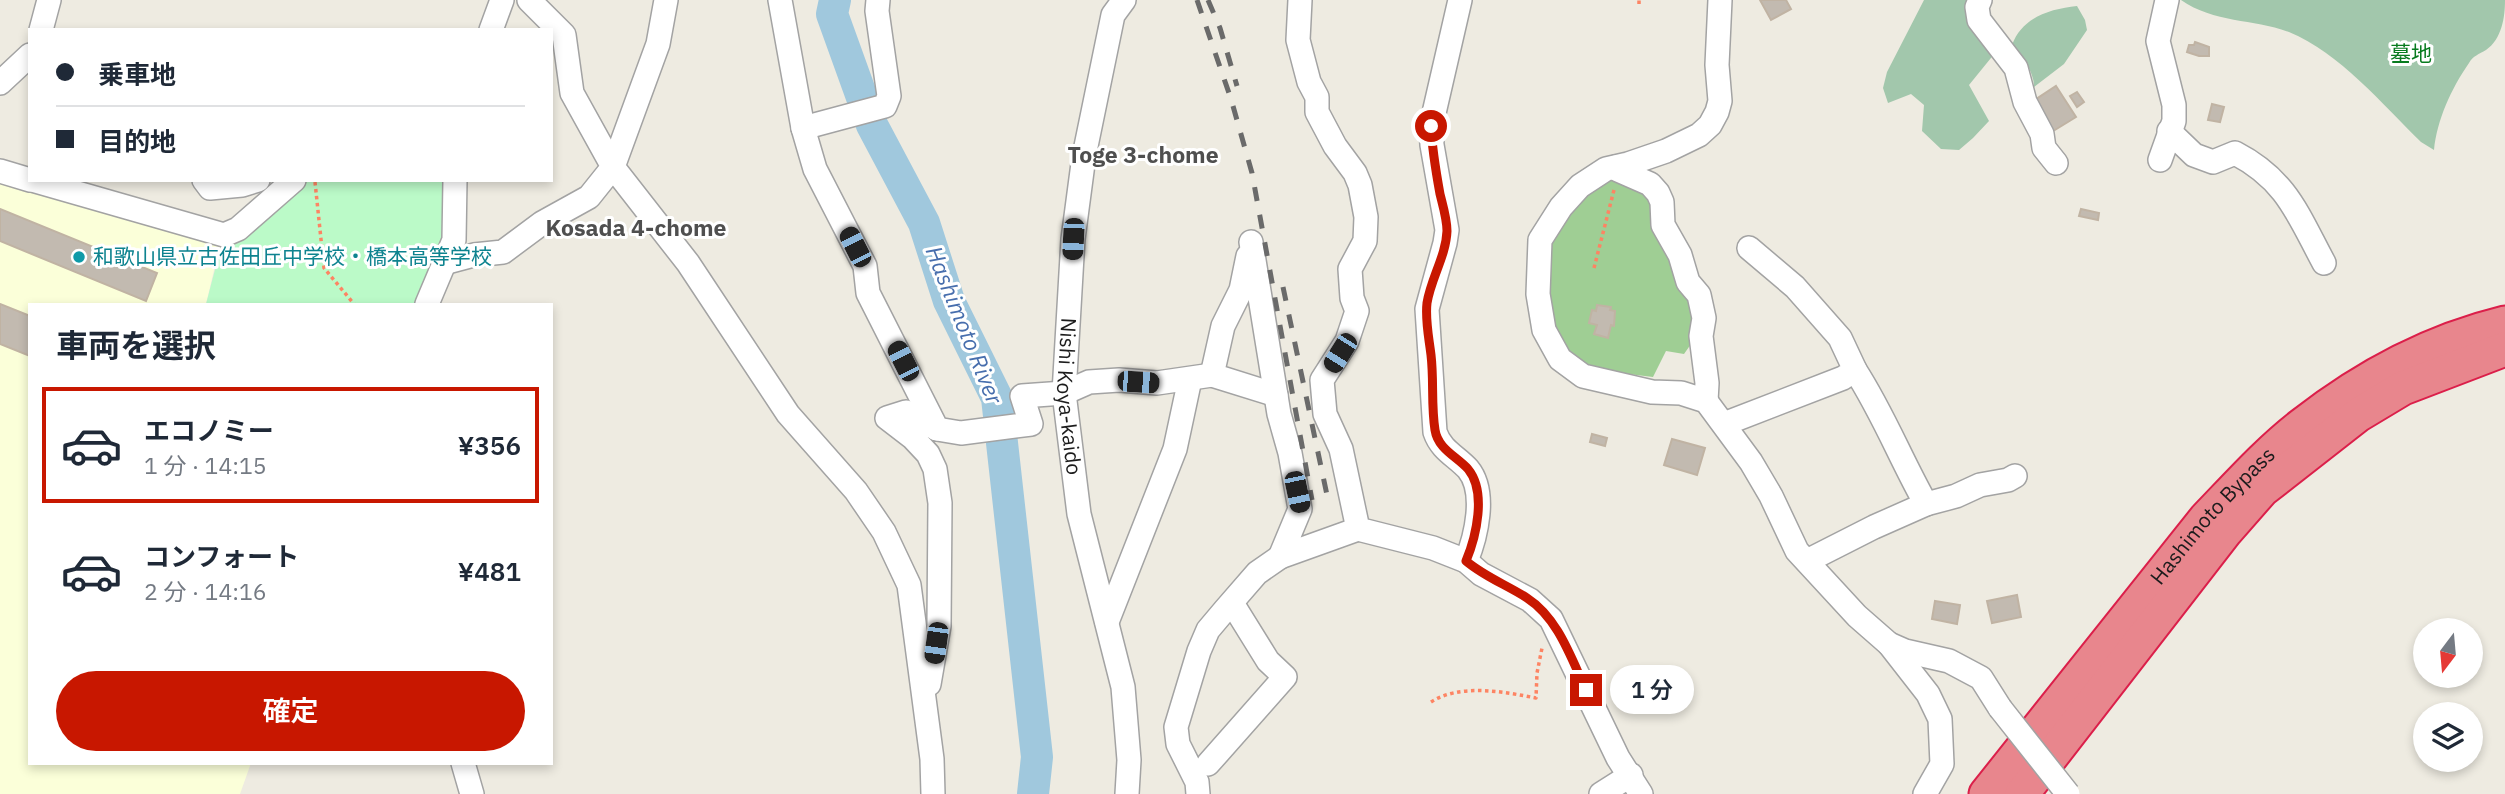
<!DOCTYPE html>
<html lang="ja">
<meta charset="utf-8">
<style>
body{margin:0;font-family:"IBM Plex Sans","Noto Sans JP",sans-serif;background:#f6f6f7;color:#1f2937;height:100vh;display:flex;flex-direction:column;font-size:26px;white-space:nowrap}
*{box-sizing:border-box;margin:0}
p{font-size:23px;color:#747a83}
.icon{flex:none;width:38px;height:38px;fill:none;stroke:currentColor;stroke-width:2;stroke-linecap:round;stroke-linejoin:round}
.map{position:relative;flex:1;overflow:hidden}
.side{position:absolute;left:28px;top:303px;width:525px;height:462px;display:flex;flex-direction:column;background:#fff;border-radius:0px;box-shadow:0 4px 10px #0003}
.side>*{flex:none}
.guide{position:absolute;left:28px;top:28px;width:525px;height:154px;border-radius:0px;box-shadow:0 4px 10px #0003;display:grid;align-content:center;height:154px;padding:0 28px;background:#fff}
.needle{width:46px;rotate:196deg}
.buttons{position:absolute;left:2413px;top:618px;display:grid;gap:14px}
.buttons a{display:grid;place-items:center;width:70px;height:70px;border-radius:50%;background:#fff;box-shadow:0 4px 10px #0003;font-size:35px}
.end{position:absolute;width:32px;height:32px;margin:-16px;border:9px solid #c81700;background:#fff;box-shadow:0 0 0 4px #fff}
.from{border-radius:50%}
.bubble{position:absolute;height:49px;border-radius:24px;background:#fff;box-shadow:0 4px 10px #0003;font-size:23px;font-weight:600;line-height:49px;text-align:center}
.car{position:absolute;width:21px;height:42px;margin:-21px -10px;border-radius:9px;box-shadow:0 0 5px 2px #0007;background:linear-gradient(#222 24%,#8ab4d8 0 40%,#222 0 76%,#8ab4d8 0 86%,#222 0)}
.guide b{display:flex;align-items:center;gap:24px;height:66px;font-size:26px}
.guide b+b{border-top:2px solid #e0e1e3}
.guide i{width:18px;height:18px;background:#1f2937}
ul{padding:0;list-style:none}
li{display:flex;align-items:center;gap:21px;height:116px;margin:0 14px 10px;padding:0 14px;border:4px solid transparent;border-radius:0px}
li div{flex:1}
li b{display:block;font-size:26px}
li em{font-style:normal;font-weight:600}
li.current{border-color:#c81700}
li>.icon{width:63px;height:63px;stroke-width:1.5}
h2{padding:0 28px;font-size:32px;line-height:84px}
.cta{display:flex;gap:14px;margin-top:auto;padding:14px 28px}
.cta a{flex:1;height:80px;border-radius:42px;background:#c81700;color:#fff;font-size:28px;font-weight:600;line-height:80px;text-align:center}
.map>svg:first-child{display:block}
.education{fill:#fbffd9}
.forest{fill:#9fce94}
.cemetery{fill:#a2c7ac}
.park{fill:#bbfac8}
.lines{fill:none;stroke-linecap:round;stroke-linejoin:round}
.river{stroke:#a0c8dd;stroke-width:32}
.building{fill:#c2bab0;stroke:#c0b3a3;stroke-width:2}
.minor-casing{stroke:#a3a3a3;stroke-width:26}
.highway-casing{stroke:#db1f4a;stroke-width:37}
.path{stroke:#fd8463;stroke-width:3.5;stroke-dasharray:3.5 3.5;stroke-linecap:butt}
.minor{stroke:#fff;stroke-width:23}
.highway{stroke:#e8868d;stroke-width:33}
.rail{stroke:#6a6a6a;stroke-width:5;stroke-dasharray:14 14;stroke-linecap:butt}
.minor-bridge-casing{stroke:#a3a3a3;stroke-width:26;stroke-linecap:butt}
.minor-bridge{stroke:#fff;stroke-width:23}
.route{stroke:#c81700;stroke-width:9}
.culture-dot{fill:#0f9aa8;stroke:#fff;stroke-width:2.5}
.labels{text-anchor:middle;stroke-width:6;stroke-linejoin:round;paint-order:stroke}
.park-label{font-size:21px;fill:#087b1f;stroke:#fff}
.culture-label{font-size:21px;fill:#0d838f;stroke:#fff;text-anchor:start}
.street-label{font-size:21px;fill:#1c1c1c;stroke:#fff}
.neighbourhood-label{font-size:23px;font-weight:bold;fill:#4f4f4f;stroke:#fff}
.water-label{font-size:23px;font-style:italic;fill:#476ead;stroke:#fff}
</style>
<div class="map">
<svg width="2505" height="794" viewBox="0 0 2505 794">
<rect width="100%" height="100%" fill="#eeebe1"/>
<path class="education" d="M0,176L220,245L206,304H30V763H251L240,794H0Z"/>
<path class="forest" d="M1607,170L1642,182L1696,294L1691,344L1684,354L1666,351L1653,377L1587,369L1547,331L1540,269L1561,213Z"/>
<path class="cemetery" d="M1924,0H1978L1995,53L1969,85L1989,121L1973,138L1959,150L1941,149L1922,131L1924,105L1911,94L1888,103L1883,88L1887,72Z
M2181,0H2505C2505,17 2502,39 2486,50C2479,54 2473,56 2469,63C2451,89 2437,120 2434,150L2421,142C2382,104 2340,53 2289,32C2254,19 2214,23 2181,0Z
M2077,6L2085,20L2087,30L2064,64L2034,87C2034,71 2022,56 2012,45C2022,17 2050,9 2077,6Z"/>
<path class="park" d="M294,180H455L454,240L427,304H206L224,235Z"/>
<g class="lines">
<path class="river" d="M835,0L832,14L872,125L924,223L949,301L997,398L1037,757L1033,794"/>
</g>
<path class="building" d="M1760,0H1786L1791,9L1771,20Z
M2195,42L2209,47V56H2199L2187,52L2189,45H2194Z
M2056,86L2076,117L2050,133L2030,103Z
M2077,92L2084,102L2077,107L2070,96Z
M2212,104L2224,107L2220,122L2208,120Z
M0,209L157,273L146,301L0,241Z
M2081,209L2099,213L2098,220L2079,216Z
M0,304L30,316V356L0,344Z
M1597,305L1611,307L1610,310L1615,311L1614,326L1611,325L1608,338L1594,334L1597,325L1589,323L1592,310L1596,311Z
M1592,434L1607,438L1605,446L1590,442Z
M1672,439L1705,448L1697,475L1664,465Z
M2017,595L2021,617L1992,623L1987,601Z
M1935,601L1960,605L1957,624L1932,619Z"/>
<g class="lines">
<defs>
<g id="minor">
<path d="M666,0L658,44L613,167L688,263L788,414L856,491L884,532L909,585L932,759L933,794"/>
<path d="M780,0L803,128L815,169L865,266L868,293L937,429L961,433L1031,424L1022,396L1064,393L1089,382L1119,380L1157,383L1212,375"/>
<path id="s1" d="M1124,0L1113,15L1084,156L1073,239L1064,393L1079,514L1123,687L1129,760L1127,794"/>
<path d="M1300,0L1298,40L1309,82L1317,97V112L1335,146L1355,173L1360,185L1366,217L1365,241L1350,269L1352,298L1357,311L1347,341L1322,380L1325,414L1341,449L1358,529L1433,548L1466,561L1481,574L1530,600L1551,619L1618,758L1641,794"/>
<path d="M1460,0L1431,126L1432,145L1447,230L1445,243L1427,309L1435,432C1441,450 1456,456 1468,469C1487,492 1476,537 1466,561"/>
<path d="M1720,0L1717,65L1720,101L1717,112L1710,125L1699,135L1666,151L1628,164L1606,169L1580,186L1561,207L1540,240L1538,294L1544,330L1560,359L1583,376L1652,392L1681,393L1706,401L1751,462L1771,496L1797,551L1857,616L1889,644L1905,651L1949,661L1981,678L2000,708"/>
<path d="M1980,0L1977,7L1979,20L2016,68L2025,102L2042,134L2044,148L2056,163"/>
<path d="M41,30L49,0"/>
<path d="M491,30L502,0"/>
<path d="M0,83L30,55"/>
<path d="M803,128L885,106L889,96L877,11L878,0"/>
<path d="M2169,131L2194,155L2213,162L2235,153C2287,180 2298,215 2324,263"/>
<path d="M2160,160L2174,121V105L2158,41L2167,0"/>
<path d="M1616,167L1618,170L1650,184L1658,193L1662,202L1663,225L1680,255L1688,282L1699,295L1704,318L1701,336L1707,383L1706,401"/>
<path d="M0,171L30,180"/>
<path d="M32,180L224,235L238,229L294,180"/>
<path d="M204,180L210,188L242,185L258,180"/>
<path d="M1251,242L1279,414L1290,453L1300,509L1280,557L1358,529"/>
<path d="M1248,256L1241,290L1223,326L1212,375L1276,395"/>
<path d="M444,263L474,255L503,252L542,223L589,197L613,167L572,93L564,35L529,0"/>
<path d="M427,304L454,240L455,180"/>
<path d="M1855,370C1883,413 1901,460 1926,504L1956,496L1980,485L2008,480L2015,476"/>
<path d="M1724,424L1843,378L1855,370L1840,338L1795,287L1749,248"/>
<path d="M1807,561L1874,527L1926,504"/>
<path d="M1107,622L1175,449L1190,379"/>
<path d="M1889,644L1928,694L1940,719L1942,764L1925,794"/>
<path d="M929,684L939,626L940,503L935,469L928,454L913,438L887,418L906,412L937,429"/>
<path d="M463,763L472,794"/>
<path d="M1208,764L1285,677L1268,661L1232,603"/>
<path d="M1198,794L1197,782L1178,744L1176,727L1199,651L1208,630L1224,611L1257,573L1280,557"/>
<path d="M1601,794L1631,775"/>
</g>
<g id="highway">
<path id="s2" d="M1986,794L2206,518C2237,486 2267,452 2302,425C2362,378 2431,341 2505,323"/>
<path d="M2022,794L2226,531L2262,490L2358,415L2403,388L2505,349"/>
</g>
</defs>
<use href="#minor" class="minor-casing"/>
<use href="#highway" class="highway-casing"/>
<path class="path" d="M1639,4V0
M315,182L324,268L354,304
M1594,268L1614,190
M1431,702C1460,683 1505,692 1536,698L1537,673L1542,648"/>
<use href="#minor" class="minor"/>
<use href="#highway" class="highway"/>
<path class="rail" d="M1197,0L1231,99L1252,173L1312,500
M1208,0L1220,28L1237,86
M1283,287L1327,495"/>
<defs>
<path id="minor-bridge" d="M2000,708L2068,794"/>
</defs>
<use href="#minor-bridge" class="minor-bridge-casing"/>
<use href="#minor-bridge" class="minor-bridge"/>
</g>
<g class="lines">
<path class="route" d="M1431,126C1432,149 1436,172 1440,194C1443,206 1447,219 1447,231C1446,256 1431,278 1427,303C1425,320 1429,338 1431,355C1434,380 1431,405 1435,430C1438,449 1456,456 1468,469C1487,492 1476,537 1466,561C1485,577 1507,585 1527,598C1558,618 1571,658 1586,690"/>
</g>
<circle class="culture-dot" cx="79" cy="257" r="7"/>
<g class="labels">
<g class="park-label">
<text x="2411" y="61">墓地</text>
</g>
<g class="culture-label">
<text x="93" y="264">和歌山県立古佐田丘中学校・橋本高等学校</text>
</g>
<g class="street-label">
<text dy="7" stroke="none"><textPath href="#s1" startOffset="404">Nishi Koya-kaido</textPath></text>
<text dy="7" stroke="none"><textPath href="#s2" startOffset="359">Hashimoto Bypass</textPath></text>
</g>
<g class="neighbourhood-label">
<text x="1143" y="163">Toge 3-chome</text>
<text x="636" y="236">Kosada 4-chome</text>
</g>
<g class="water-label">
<text transform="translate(964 325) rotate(68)" y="8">Hashimoto River</text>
</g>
</g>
</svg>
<div class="buttons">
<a><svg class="needle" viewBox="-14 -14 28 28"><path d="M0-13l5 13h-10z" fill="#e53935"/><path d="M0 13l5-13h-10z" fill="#747a83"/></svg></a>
<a><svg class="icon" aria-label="layers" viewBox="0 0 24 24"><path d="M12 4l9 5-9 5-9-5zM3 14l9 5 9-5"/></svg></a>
</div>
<i class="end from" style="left:1431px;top:126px"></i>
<i class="end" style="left:1586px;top:690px"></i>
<div class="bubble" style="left:1610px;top:665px;width:84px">1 分</div>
<i class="car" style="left:1073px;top:239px;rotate:183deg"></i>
<i class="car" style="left:855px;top:247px;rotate:333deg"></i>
<i class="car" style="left:1340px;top:353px;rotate:212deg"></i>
<i class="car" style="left:903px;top:361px;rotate:333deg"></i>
<i class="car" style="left:1138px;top:382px;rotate:94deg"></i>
<i class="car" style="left:1297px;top:492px;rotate:168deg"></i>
<i class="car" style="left:936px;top:643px;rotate:188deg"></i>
<div class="guide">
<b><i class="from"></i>乗車地</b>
<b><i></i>目的地</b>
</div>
<section class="side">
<h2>車両を選択</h2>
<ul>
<li class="current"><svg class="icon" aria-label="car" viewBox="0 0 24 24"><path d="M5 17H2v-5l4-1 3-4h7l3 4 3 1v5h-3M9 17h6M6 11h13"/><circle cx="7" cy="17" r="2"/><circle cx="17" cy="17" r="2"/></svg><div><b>エコノミー</b><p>1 分 · 14:15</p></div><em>¥356</em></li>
<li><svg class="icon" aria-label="car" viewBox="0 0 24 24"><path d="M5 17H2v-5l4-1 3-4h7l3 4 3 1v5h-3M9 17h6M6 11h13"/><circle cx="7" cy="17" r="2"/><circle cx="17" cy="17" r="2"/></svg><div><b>コンフォート</b><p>2 分 · 14:16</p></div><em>¥481</em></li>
</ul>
<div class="cta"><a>確定</a></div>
</section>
</div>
